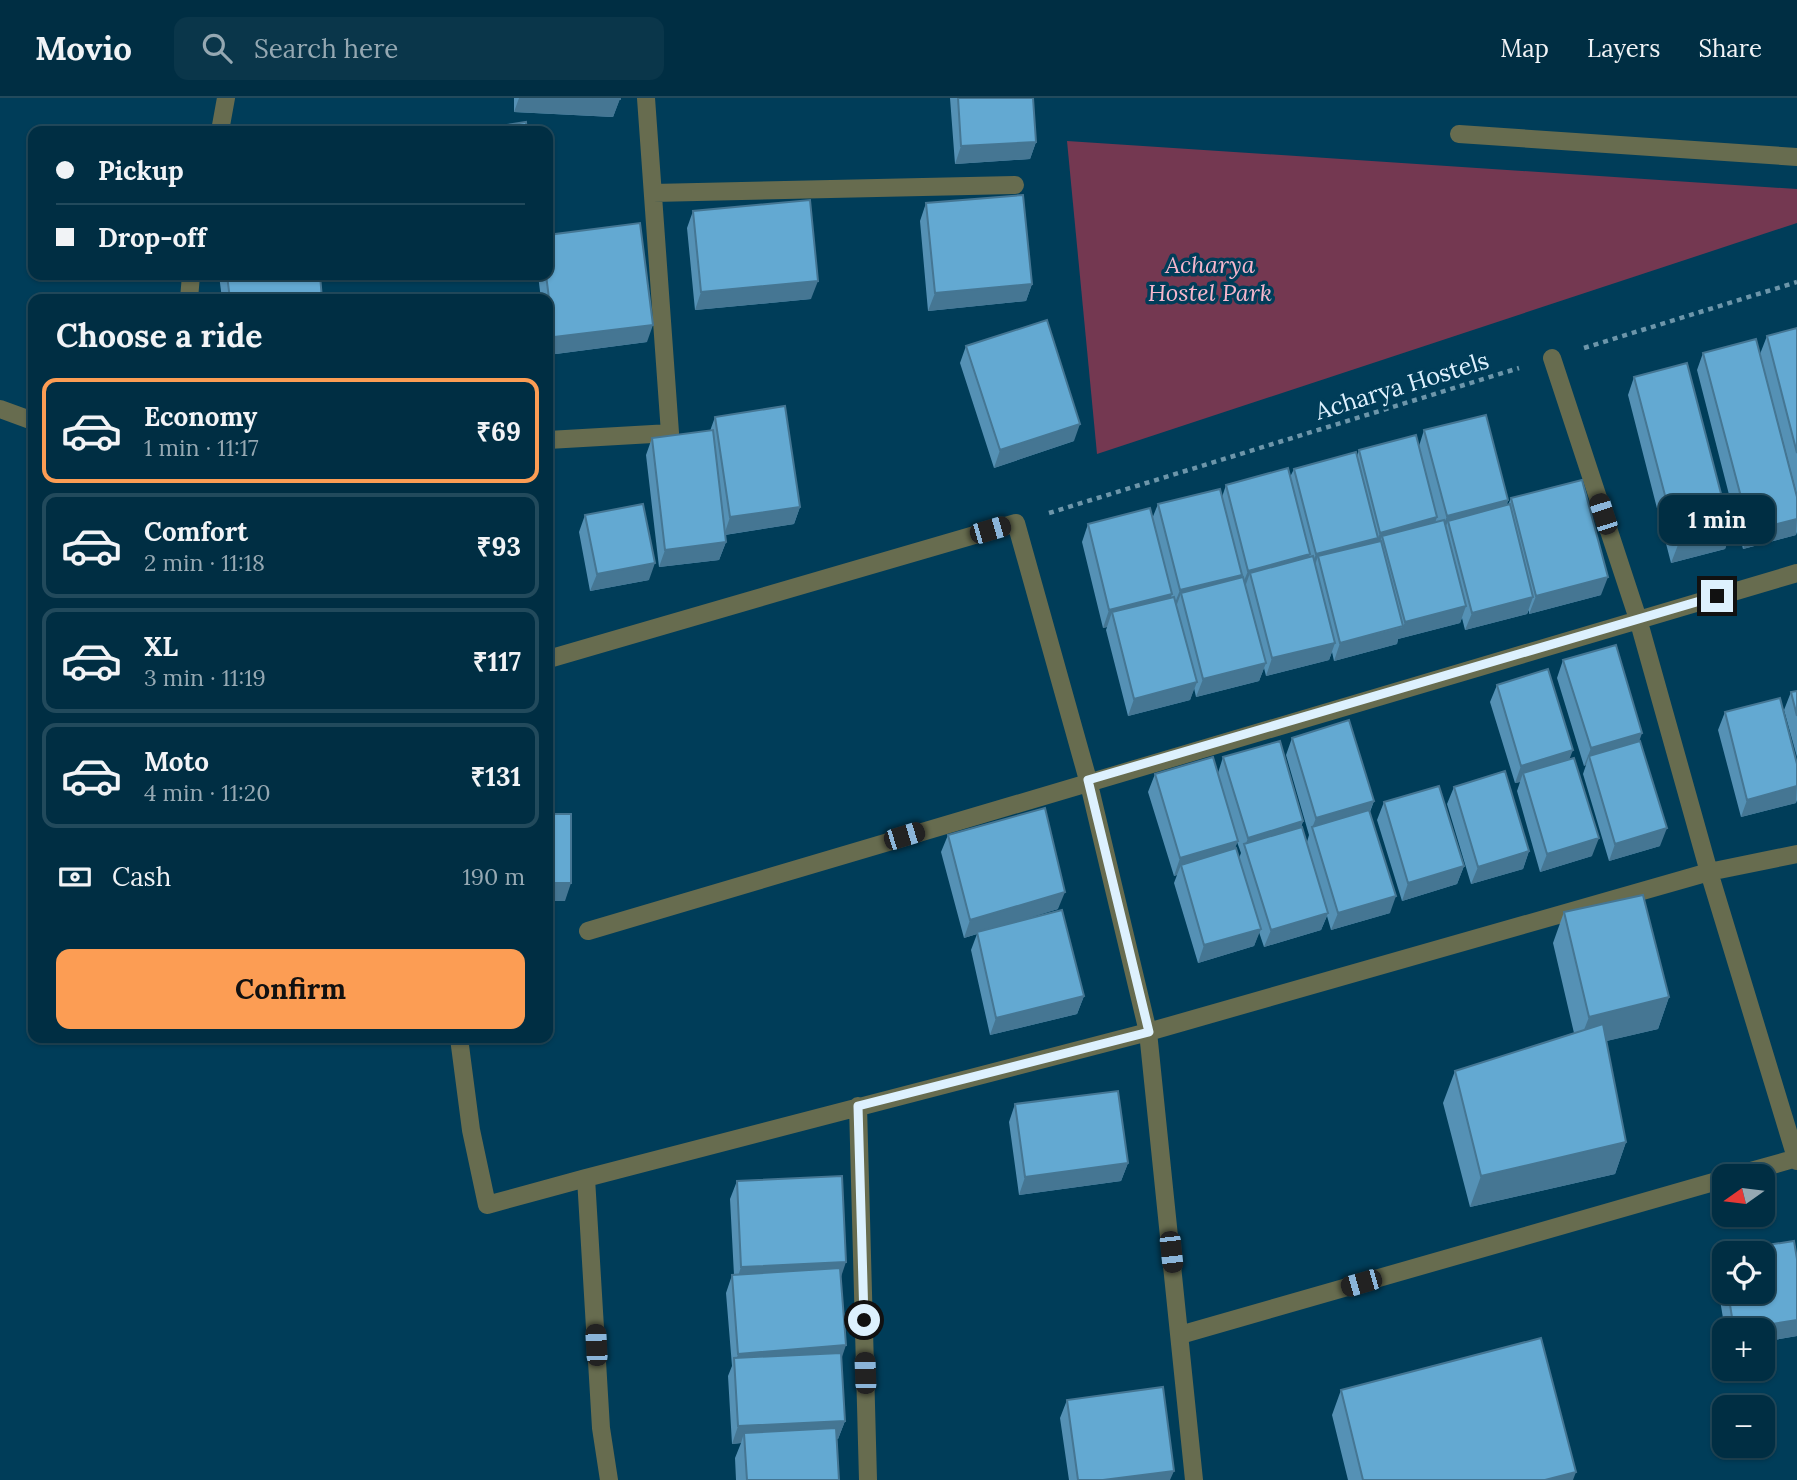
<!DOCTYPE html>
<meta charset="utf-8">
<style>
body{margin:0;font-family:Lora,serif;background:#0a364a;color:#f1f3f6;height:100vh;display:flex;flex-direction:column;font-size:26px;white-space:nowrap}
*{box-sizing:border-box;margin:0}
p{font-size:23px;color:#95a8b2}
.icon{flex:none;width:38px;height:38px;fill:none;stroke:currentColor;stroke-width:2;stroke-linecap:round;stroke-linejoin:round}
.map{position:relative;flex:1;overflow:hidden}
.side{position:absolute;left:28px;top:196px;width:525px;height:749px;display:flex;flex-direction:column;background:#002e43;border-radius:14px;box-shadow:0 2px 5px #0004,0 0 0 2px #224a5c}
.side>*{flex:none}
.hud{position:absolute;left:28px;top:28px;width:525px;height:154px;border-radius:14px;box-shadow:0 2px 5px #0004,0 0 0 2px #224a5c;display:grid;align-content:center;height:154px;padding:0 28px;background:#002e43}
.needle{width:46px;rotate:256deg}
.controls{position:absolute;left:1712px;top:1066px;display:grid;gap:14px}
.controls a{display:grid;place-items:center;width:63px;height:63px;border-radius:14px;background:#002e43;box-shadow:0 2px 5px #0004,0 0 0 2px #224a5c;font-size:35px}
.end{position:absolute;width:32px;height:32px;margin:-16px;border:9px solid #ddf1fe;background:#111;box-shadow:0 0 0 4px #111}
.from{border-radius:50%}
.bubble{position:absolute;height:49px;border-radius:14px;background:#002e43;box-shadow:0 2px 5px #0004,0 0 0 2px #224a5c;font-size:23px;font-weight:700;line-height:49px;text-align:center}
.car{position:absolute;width:21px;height:42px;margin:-21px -10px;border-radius:9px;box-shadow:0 0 5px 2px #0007;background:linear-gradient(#222 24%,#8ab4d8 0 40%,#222 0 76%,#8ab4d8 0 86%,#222 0)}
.hud b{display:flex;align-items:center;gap:24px;height:66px;font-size:26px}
.hud b+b{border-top:2px solid #224a5c}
.hud i{width:18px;height:18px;background:#f1f3f6}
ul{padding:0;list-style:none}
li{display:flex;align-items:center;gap:21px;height:105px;margin:0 14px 10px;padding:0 14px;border:4px solid #224a5c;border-radius:14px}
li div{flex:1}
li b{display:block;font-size:26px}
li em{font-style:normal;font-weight:700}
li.active{border-color:#fc9d54}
li>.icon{width:63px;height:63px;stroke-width:1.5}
h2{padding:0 28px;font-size:32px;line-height:84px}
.pay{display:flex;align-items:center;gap:18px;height:77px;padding:0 28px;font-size:26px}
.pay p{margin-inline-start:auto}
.primary-button{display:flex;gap:14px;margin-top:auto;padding:14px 28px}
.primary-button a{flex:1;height:80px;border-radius:14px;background:#fc9d54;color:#111;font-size:28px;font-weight:700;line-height:80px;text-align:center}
header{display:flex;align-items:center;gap:42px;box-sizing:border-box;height:98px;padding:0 35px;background:#002e43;border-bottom:2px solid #224a5c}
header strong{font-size:33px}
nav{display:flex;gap:38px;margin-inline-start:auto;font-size:24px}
.search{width:490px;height:63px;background:#0a364a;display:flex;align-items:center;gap:18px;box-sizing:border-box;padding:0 24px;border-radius:14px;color:#95a8b2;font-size:26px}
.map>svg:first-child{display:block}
.green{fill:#743851}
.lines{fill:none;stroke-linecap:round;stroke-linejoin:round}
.path{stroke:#6d96aa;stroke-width:4.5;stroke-dasharray:5 5;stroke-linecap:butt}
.minor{stroke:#676c4f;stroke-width:18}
.wall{fill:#5591b5;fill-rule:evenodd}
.shaded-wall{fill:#457693}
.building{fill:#63a9d2;stroke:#457693;stroke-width:2}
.route{stroke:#ddf1fe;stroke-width:9}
.labels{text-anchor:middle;stroke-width:7;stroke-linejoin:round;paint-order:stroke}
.park-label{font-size:24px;font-style:italic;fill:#f5b6cc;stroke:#003d59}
.street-label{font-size:24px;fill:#ddf1fe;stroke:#003d59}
</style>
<header>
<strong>Movio</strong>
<div class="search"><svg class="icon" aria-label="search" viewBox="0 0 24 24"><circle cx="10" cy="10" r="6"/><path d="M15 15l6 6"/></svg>Search here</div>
<nav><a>Map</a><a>Layers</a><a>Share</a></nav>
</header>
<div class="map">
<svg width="1797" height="1382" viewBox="0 0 1797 1382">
<rect width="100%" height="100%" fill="#003d59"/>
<path class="green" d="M1067,43L1797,91V125L1097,356Z"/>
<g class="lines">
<path class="path" d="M1584,250L1797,184
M1049,415L1519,270"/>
<path class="minor" d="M220,33L226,0
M1459,36L1797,59
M653,95L1015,87
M189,201L191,177
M1552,260L1638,521L1709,774L1797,1063
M0,311L33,323
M548,342L670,335L646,0
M552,560L1016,425L1088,682L1148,934L1194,1382
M588,833L1797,475
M459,940L471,1032L487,1107L586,1080L601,1330L609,1382
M858,1008L868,1382
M1733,1078L1797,1060
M586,1080L1148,934L1709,774L1797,756
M1180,1237L1724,1081"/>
</g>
<path class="wall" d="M514,0H620L613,19L514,14Z
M950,0H1033L1036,44L1030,61L955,66Z
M926,105L1032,186L1026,203L928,213L920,123Z
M693,113L811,201L695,212L687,130Z
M219,177H320L322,201H222Z
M538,177H548L647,244L548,257V201H541Z
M1797,230V397L1760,256L1767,238Z
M966,248L1074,343L994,370L960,265Z
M1703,255L1797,399V434L1796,437L1743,451L1697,272Z
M1634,279L1731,434L1725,451L1671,465L1628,297Z
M715,319L800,409L794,426L725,437L726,444L719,462L659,469L646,357L652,340L710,333Z
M1424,332L1508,402L1507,407H1508L1511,400L1601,497L1529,516V512L1527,516L1465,532L1462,520L1460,525L1398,541L1397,546L1334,563L1332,554L1329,562L1266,578L1264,570L1259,583L1196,599L1194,590L1190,602L1128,618L1106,532L1107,529L1103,530L1082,444L1088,426L1152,421L1158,406L1222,399L1226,387L1290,379L1294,371L1357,358L1359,352L1419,348Z
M585,417L649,482L590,493L579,434Z
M1563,562L1639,644L1660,748L1609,763L1583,676L1586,667L1584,668L1557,580Z
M1497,587L1569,661L1592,758L1540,774L1517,693L1520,684L1515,685L1490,604Z
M1797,593V659L1784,612L1791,594Z
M1725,614L1797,666V702L1796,705L1741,719L1718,632Z
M1292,640L1374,703L1370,714L1390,815L1331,832L1327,818L1321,832L1264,849L1259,834L1254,848L1198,865L1174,785L1177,777L1174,778L1148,694L1155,676L1218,675L1223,659L1303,723L1301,730L1307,744L1309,737L1286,657ZM1237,744L1241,755L1239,760L1235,750Z
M1454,689L1529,753L1523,771L1471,786L1447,706Z
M1384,704L1464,768L1457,786L1402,803L1377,722Z
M948,737L1058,811L1011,825L1084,898L1077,916L990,937L971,852L977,836L964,840L941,754Z
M1564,814L1669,899L1658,931L1606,943L1626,1044L1615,1076L1470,1109L1443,1005L1455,973L1574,935L1553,845Z
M1015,1006L1128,1065L1121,1083L1019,1097L1009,1024Z
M737,1083L841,1180V1260L845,1323L838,1341H837L839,1382H736L735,1360L741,1345L732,1346L728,1278L732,1268L726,1195L732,1177H734L730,1101Z
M1721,1154L1797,1161V1238L1762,1244V1232H1725L1715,1172ZM1724,1155L1762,1194H1724Z
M1341,1292L1573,1382H1348L1332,1317Z
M1067,1302L1170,1382H1069L1060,1320Z"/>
<path class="shaded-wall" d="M519,0H593L620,1L613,19L514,14Z
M1036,44L1030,61L955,66L961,48Z
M818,183L811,201L695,212L701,194Z
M1032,186L1026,203L928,213L935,195Z
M653,227L647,244L548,257L554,239Z
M1080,326L1074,343L994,370L1000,352Z
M1508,402L1502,420L1448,423L1443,435H1440L1447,418Z
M800,409L794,426L724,437L730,419Z
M1437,419L1431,437L1382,438L1378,451L1318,458L1313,473L1309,474L1316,456L1378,440L1380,435Z
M1797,421L1796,437L1743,451L1750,433Z
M1731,434L1725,451L1671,465L1678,447Z
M726,444L719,462L659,469L665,452Z
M1310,456L1304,474L1250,475L1245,489L1241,490L1248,473Z
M655,465L649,482L590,493L597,476Z
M1242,477L1235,494L1181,495L1176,509L1173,510L1180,492Z
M1608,479L1601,497L1529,516L1536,498Z
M1172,496L1166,513L1112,514L1107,529L1103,530L1109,512Z
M1533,499L1527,516L1465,532L1472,515Z
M1466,508L1460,525L1398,541L1397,546L1334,563L1340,545L1403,529L1405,524Z
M1335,545L1329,562L1266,578L1272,560Z
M1266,565L1259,583L1196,599L1203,581Z
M1197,584L1190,602L1128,618L1134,601Z
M1642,635L1636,653L1589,658L1586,667L1584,668L1591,650Z
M1573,652L1566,670L1523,675L1520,684L1515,685L1521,668Z
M1797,688L1796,705L1741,719L1747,702Z
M1374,703L1367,720L1312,730L1316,720Z
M1303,723L1297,740L1245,748L1248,740Z
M1667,730L1660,748L1609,763L1615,746Z
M1599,740L1592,758L1540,774L1547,756Z
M1238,743L1231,760L1181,767L1177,777L1174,778L1180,760Z
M1529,753L1523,771L1471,786L1478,769Z
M1464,768L1457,786L1402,803L1408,785Z
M548,785H571L565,803H548Z
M1065,794L1058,811L964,840L970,822Z
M1396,798L1390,815L1331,832L1338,815Z
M1328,815L1321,832L1264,849L1271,832Z
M1261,831L1254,848L1198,865L1204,847Z
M1084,898L1077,916L990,937L996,920Z
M1669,899L1658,931L1577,950L1589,919Z
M1626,1044L1615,1076L1470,1109L1481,1078Z
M1128,1065L1121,1083L1019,1097L1025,1079Z
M846,1164L840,1182L735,1187L741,1169Z
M1797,1222V1238L1762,1244V1232H1735Z
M846,1247L840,1265L735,1266L738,1256Z
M845,1323L838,1341L745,1345L744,1335L741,1345L732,1346L738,1328Z
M1174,1373L1170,1382H1103Z
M1576,1374L1573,1382H1545Z"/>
<path class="building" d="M593,0H620V1Z
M958,0H1033L1036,44L961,48Z
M526,24L527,33H468Z
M1023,97L1032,186L935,195L926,105Z
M810,102L818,183L701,194L693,113Z
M640,125L653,227L554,239L546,177H548V137Z
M227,177H320L322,201H230Z
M1047,222L1080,326L1000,352L966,248Z
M1797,230V355L1767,238Z
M1756,241L1797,399V421L1750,433L1703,255Z
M1687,265L1731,434L1678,447L1634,279Z
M785,308L800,409L730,419L715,319Z
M1486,317L1508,402L1447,418L1424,332Z
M713,332L726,444L665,452L652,340Z
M1416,337L1437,419L1380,435L1359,352Z
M1356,354L1378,440L1316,456L1294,371Z
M1288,370L1310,456L1248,473L1226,387Z
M1582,382L1608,479L1536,498L1511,400Z
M1220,391L1242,477L1180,492L1158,406Z
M643,406L655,465L597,476L585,417Z
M1510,406L1533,499L1472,515L1448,423Z
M1150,410L1172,496L1109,512L1088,426Z
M1444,422L1466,508L1405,524L1382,438Z
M1381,443L1403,528L1340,545L1318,458Z
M1313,458L1335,545L1272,560L1250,475Z
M1243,479L1266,565L1203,581L1181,495Z
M1174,499L1197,584L1134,601L1112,514Z
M1616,547L1642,635L1591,650L1563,562Z
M1548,571L1573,652L1521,668L1497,587Z
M1797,593V618L1791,594Z
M1780,600L1797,666V688L1747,702L1725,614Z
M1349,622L1374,703L1316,720L1292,640Z
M1280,643L1303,723L1248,740L1223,659Z
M1640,643L1667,730L1615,746L1589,658Z
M1213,659L1238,743L1180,760L1155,676Z
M1574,660L1599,740L1547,756L1523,675Z
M1505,673L1529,753L1478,769L1454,689Z
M1439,688L1464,768L1408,785L1384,704Z
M1045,710L1065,794L970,822L948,737Z
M1369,712L1396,798L1338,815L1312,729Z
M548,716H571V785H548Z
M1302,729L1328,815L1271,832L1244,746Z
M1236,750L1261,831L1204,847L1181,767Z
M1643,797L1669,899L1589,919L1564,814Z
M1062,812L1084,898L996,920L977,834Z
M1603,926L1626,1044L1481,1078L1455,973Z
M1118,993L1128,1065L1025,1079L1015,1006Z
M842,1078L846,1164L741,1169L737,1083Z
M1794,1143L1797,1161V1222L1734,1232L1728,1194H1762V1155H1724V1169L1721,1154Z
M840,1170L846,1247L738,1256L732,1177Z
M1541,1240L1576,1374L1545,1382H1363L1341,1292Z
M841,1255L845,1323L738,1328L734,1260Z
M1163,1289L1174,1373L1103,1382H1078L1067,1302Z
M836,1330L839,1382H747L744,1335Z"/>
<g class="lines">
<path class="route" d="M864,1222L858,1008L1149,934L1088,682L1717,498"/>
</g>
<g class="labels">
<g class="park-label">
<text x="1210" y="175">Acharya<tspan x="1210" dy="28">Hostel Park</tspan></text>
</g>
<g class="street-label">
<text transform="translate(1402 288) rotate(-17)" y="8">Acharya Hostels</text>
</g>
</g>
</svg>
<div class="controls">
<a><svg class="needle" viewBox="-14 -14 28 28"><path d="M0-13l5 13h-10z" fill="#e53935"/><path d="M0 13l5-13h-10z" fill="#95a8b2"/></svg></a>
<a><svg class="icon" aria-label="locate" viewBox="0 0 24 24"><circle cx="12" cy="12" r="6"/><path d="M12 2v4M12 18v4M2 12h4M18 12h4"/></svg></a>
<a>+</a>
<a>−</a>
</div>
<i class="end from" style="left:864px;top:1222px"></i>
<i class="end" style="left:1717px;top:498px"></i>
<div class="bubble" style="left:1659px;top:397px;width:116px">1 min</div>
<i class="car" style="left:1603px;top:416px;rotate:342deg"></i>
<i class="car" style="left:990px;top:432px;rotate:74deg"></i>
<i class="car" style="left:904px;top:738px;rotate:73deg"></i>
<i class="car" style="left:1171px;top:1154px;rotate:174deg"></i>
<i class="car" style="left:1361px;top:1185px;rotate:254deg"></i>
<i class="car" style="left:596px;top:1247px;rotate:357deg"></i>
<i class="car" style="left:865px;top:1275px;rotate:358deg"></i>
<div class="hud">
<b><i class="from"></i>Pickup</b>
<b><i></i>Drop-off</b>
</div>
<section class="side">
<h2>Choose a ride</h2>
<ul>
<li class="active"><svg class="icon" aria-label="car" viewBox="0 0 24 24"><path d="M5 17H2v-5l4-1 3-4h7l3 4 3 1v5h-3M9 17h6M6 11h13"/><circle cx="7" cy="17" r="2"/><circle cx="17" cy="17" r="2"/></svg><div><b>Economy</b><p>1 min · 11:17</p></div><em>₹69</em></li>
<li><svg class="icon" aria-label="car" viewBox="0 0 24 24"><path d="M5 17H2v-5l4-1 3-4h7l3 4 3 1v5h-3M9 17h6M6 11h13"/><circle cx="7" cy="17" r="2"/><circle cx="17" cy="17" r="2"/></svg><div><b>Comfort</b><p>2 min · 11:18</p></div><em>₹93</em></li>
<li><svg class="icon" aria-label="car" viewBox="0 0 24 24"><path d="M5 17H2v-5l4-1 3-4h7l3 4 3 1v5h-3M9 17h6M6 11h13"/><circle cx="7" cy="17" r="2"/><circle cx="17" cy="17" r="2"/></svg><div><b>XL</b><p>3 min · 11:19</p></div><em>₹117</em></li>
<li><svg class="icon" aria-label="car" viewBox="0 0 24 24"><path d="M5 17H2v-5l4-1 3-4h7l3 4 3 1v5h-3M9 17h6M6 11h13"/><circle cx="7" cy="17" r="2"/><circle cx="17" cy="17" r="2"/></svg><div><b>Moto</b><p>4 min · 11:20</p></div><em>₹131</em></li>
</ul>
<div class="pay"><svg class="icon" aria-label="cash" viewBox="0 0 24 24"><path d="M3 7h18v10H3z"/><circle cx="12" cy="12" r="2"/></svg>Cash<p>190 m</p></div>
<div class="primary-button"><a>Confirm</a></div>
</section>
</div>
